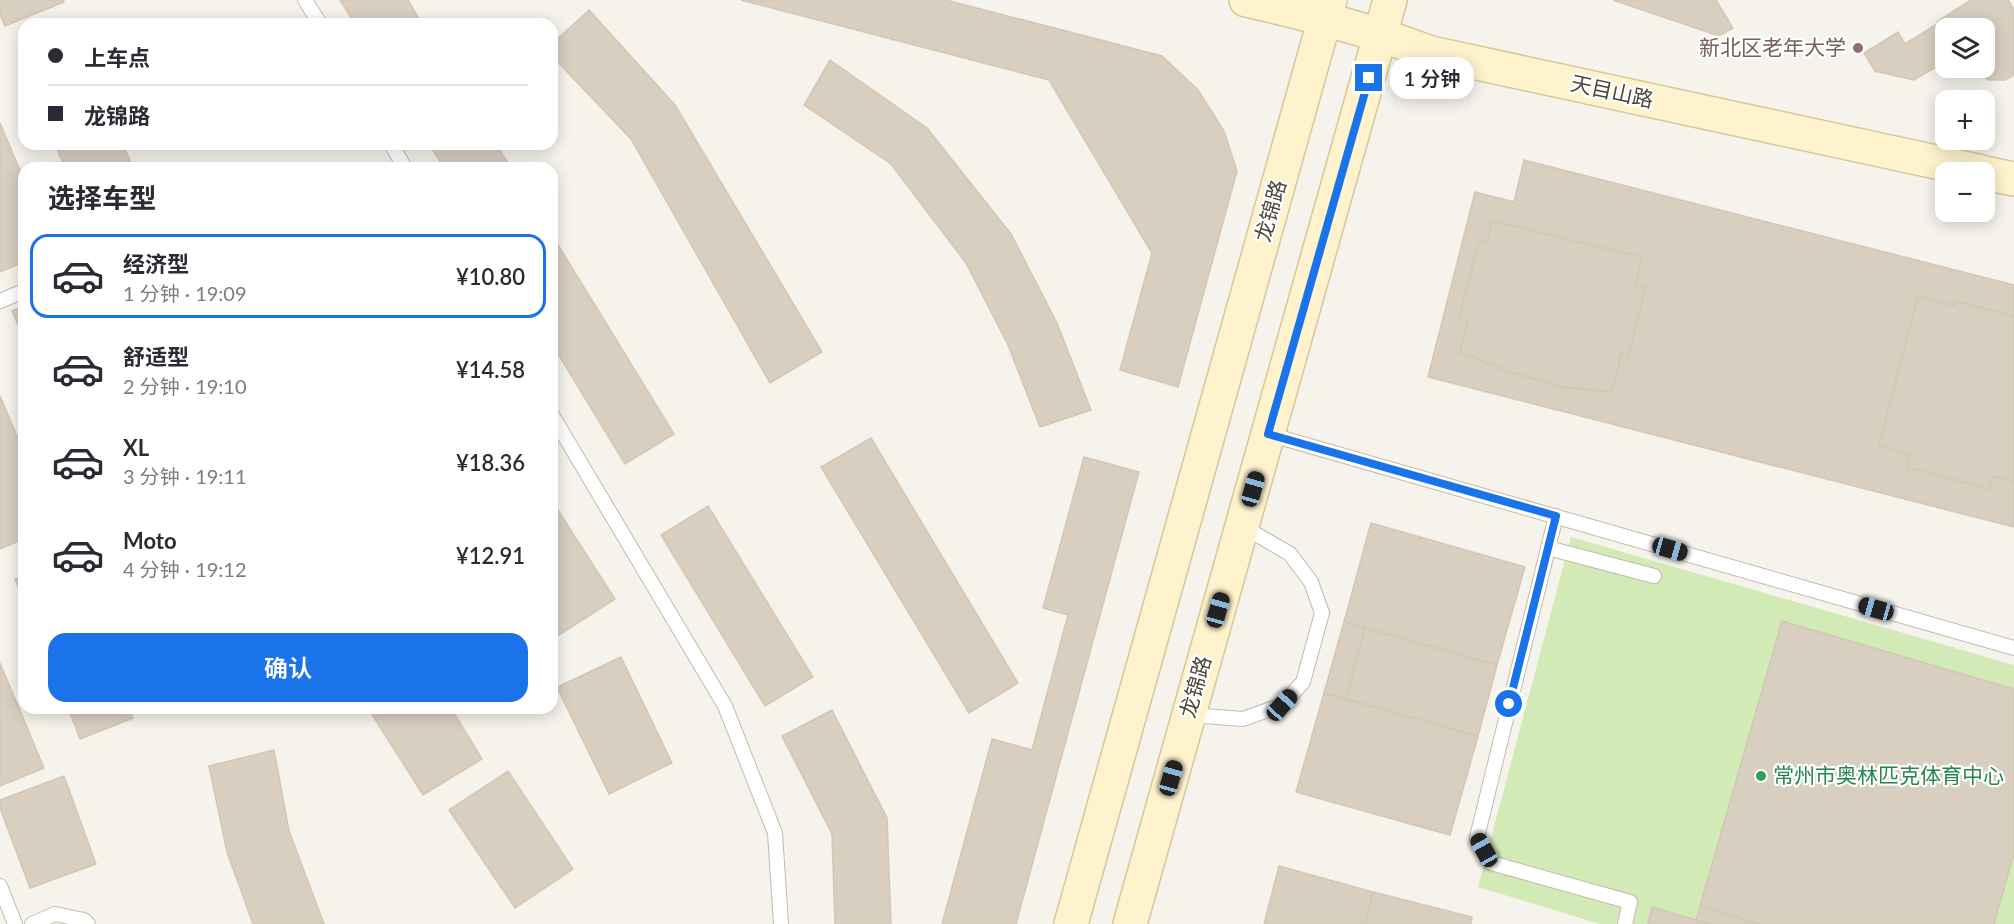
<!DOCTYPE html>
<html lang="zh">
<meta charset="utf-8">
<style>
body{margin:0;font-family:Lato,"Noto Sans SC",sans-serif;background:#f7f7f7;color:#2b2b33;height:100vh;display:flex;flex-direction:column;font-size:22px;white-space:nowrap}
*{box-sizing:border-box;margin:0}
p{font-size:20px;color:#7c7c81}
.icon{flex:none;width:33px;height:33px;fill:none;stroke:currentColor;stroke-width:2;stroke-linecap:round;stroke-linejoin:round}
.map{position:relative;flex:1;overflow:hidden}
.drawer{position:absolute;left:18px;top:162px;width:540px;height:552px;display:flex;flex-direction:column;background:#fff;border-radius:18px;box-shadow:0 3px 15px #0003}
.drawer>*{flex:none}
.banner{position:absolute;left:18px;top:18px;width:540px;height:132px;border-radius:18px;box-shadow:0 3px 15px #0003;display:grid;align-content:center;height:132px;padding:0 30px;background:#fff}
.tools{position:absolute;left:1935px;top:18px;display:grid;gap:12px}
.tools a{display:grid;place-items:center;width:60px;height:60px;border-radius:12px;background:#fff;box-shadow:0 3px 15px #0003;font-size:30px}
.end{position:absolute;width:27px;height:27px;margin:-14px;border:8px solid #1a73e8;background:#fff;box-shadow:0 0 0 3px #fff}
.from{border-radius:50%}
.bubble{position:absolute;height:42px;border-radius:18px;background:#fff;box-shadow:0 3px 15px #0003;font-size:20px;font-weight:600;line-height:42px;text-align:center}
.car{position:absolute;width:18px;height:36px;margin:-18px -9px;border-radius:8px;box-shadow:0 0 4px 2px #0007;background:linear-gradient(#222 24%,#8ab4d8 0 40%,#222 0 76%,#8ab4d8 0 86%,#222 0)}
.banner b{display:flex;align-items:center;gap:21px;height:57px;font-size:22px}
.banner b+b{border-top:2px solid #e1e1e2}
.banner i{width:15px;height:15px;background:#2b2b33}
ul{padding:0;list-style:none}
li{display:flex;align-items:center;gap:18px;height:84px;margin:0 12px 9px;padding:0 18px;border:3px solid transparent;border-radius:18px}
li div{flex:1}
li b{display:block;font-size:22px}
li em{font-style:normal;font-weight:600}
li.selected{border-color:#1a73e8}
li>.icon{width:54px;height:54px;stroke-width:1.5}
h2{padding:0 30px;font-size:27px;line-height:72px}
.action{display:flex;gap:12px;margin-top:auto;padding:12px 30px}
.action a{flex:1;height:69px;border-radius:18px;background:#1a73e8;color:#fff;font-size:24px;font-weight:600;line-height:69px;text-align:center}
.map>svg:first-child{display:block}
.green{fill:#d2eab5}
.building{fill:#d8cfc1;stroke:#d3c7b4;stroke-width:1.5}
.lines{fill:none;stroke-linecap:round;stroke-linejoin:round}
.lane-casing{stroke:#c2bbae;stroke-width:16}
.secondary-casing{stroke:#d6c79b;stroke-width:36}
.lane{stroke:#fff;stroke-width:14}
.secondary{stroke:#fff3cd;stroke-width:33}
.route{stroke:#1a73e8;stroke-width:8}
.education-dot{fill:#8d6e63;stroke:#fff;stroke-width:2}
.leisure-dot{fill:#2e9e5b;stroke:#fff;stroke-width:2}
.labels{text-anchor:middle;stroke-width:4.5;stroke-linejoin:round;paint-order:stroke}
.education-label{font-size:21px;fill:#785e54;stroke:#fff;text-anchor:end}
.street-label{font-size:21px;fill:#4b4439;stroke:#fff}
.leisure-label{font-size:21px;fill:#27864d;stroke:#fff;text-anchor:start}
</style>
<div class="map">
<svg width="2014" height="924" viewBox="0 0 2014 924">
<rect width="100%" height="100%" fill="#f6f3ec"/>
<path class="green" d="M1571,537L2014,665V924H1600L1478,887Z"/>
<path class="building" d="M0,0H63L64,2L5,26L0,14Z
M340,0H408L422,24H355Z
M741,0H946L1162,56L1198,90L1224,131L1237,171L1178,387L1120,370L1152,253L1049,80Z
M1613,0H1716L1733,28L1719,36Z
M1971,0H2008L2014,10V75L2005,80H1989L1968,68H1984V28H1946L1942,21H1938Z
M589,10L675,105L822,352L770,383L631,139L552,56V44Z
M1942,21L1946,28V61L1914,80L1875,71L1864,53L1898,32L1905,44Z
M830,60L927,128L1011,234L1057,323L1091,410L1040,427L1008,345L966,263L891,164L804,105Z
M0,123L24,180V262L0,272Z
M55,144H123L133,168H65Z
M429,144H496L511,168H444Z
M1524,160L2014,285V527L1428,377L1475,192L1514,202Z
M1492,221L1642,257L1636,284L1646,286L1628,357L1622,352L1612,392L1563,387L1507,371L1460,352L1468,320L1459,318L1479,242H1487Z
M552,235L674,434L625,464L552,344Z
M1918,296L1955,306L1956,301L2014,316V482L1993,476L1989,489L1907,467L1910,454L1879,445Z
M24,306V339L12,311Z
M0,396L24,453V539L0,549Z
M871,438L1018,683L969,713L821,467Z
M1084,457L1139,472L1016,924H942L992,739L1032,750L1068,615L1043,608Z
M552,501L615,599L556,637L552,631Z
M708,506L813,677L765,706L661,535Z
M1371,523L1525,567L1497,665L1344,622Z
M24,576V601L15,579Z
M1782,621L2014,689V853L1994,924H1760L1700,906Z
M1344,622L1365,628L1346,699L1324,693Z
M1365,628L1497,665L1478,736L1346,699Z
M621,657L672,763L609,794L557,687Z
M0,663L44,768L0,786Z
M1324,693L1478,736L1450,835L1296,792Z
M68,708H129L133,718L80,739Z
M368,708H451L482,759L423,795Z
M832,710L887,818L891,924H835L832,834L782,736Z
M274,750L289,831L324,924H253L227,852L209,766Z
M508,771L573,869L515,908L449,810Z
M64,776L96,864L30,888L0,808V800Z
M1279,866L1373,892L1365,924H1264Z
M1373,892L1472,917L1471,924H1365Z
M1700,906L1760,924H1710L1696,920Z
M1652,907L1696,920L1710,924H1648Z"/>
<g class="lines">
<defs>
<path id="lane" d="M305,0L320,24
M391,144L405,168
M0,301L24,291
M552,415L725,706L775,833L781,924
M1268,434L2014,648
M1556,516L1477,837L1491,863L1630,902L1625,924
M1548,548L1654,576
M1189,715L1243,719L1282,705L1303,682L1322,613L1311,582L1290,554L1242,526
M0,886L15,924
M32,924L55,914L84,920L88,924"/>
<path id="secondary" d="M1246,0C1309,14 1370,30 1431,53L1982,172
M1984,173L2014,179
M1071,924L1330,0
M1130,924L1390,0"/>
</defs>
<use href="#lane" class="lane-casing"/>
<use href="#secondary" class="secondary-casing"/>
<use href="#lane" class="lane"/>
<use href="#secondary" class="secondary"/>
</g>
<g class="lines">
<path class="route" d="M1369,78L1268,434L1556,516L1509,704"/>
</g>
<circle class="education-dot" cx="1858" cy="48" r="6"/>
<circle class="leisure-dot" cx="1761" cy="776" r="6"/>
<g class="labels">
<g class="education-label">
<text x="1846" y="55">新北区老年大学</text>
</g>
<g class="street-label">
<text transform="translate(1612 92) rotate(12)" y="7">天目山路</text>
<text transform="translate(1271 211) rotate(-74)" y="7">龙锦路</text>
<text transform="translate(1196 687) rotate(-74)" y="7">龙锦路</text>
</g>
<g class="leisure-label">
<text x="1773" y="783">常州市奥林匹克体育中心</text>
</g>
</g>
</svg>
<div class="tools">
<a><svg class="icon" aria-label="layers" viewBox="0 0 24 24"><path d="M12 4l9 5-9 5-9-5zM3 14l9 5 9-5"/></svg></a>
<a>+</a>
<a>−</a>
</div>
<i class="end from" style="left:1509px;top:704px"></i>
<i class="end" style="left:1369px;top:78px"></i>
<div class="bubble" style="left:1390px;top:57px;width:84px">1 分钟</div>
<i class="car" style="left:1253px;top:489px;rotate:16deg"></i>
<i class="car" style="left:1670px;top:549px;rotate:106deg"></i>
<i class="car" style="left:1876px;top:609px;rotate:286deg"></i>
<i class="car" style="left:1218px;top:610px;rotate:16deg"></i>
<i class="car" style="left:1282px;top:705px;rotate:42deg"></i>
<i class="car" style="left:1171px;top:778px;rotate:16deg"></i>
<i class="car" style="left:1484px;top:850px;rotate:331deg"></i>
<div class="banner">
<b><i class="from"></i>上车点</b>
<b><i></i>龙锦路</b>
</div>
<section class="drawer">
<h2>选择车型</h2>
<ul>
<li class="selected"><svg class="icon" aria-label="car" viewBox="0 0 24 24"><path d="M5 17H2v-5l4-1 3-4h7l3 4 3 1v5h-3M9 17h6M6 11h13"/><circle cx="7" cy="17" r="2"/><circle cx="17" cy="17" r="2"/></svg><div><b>经济型</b><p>1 分钟 · 19:09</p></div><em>¥10.80</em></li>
<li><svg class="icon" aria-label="car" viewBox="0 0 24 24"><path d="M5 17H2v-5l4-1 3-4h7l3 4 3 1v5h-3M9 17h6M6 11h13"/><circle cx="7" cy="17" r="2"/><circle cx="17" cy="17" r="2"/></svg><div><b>舒适型</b><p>2 分钟 · 19:10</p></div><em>¥14.58</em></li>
<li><svg class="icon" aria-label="car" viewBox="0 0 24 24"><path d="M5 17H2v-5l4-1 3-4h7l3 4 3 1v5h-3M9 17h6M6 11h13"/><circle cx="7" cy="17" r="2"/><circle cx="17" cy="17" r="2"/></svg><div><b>XL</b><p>3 分钟 · 19:11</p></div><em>¥18.36</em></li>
<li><svg class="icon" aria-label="car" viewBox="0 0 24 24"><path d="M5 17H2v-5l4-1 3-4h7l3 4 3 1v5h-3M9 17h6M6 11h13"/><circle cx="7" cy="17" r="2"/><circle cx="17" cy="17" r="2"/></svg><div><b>Moto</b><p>4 分钟 · 19:12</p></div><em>¥12.91</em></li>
</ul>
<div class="action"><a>确认</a></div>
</section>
</div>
